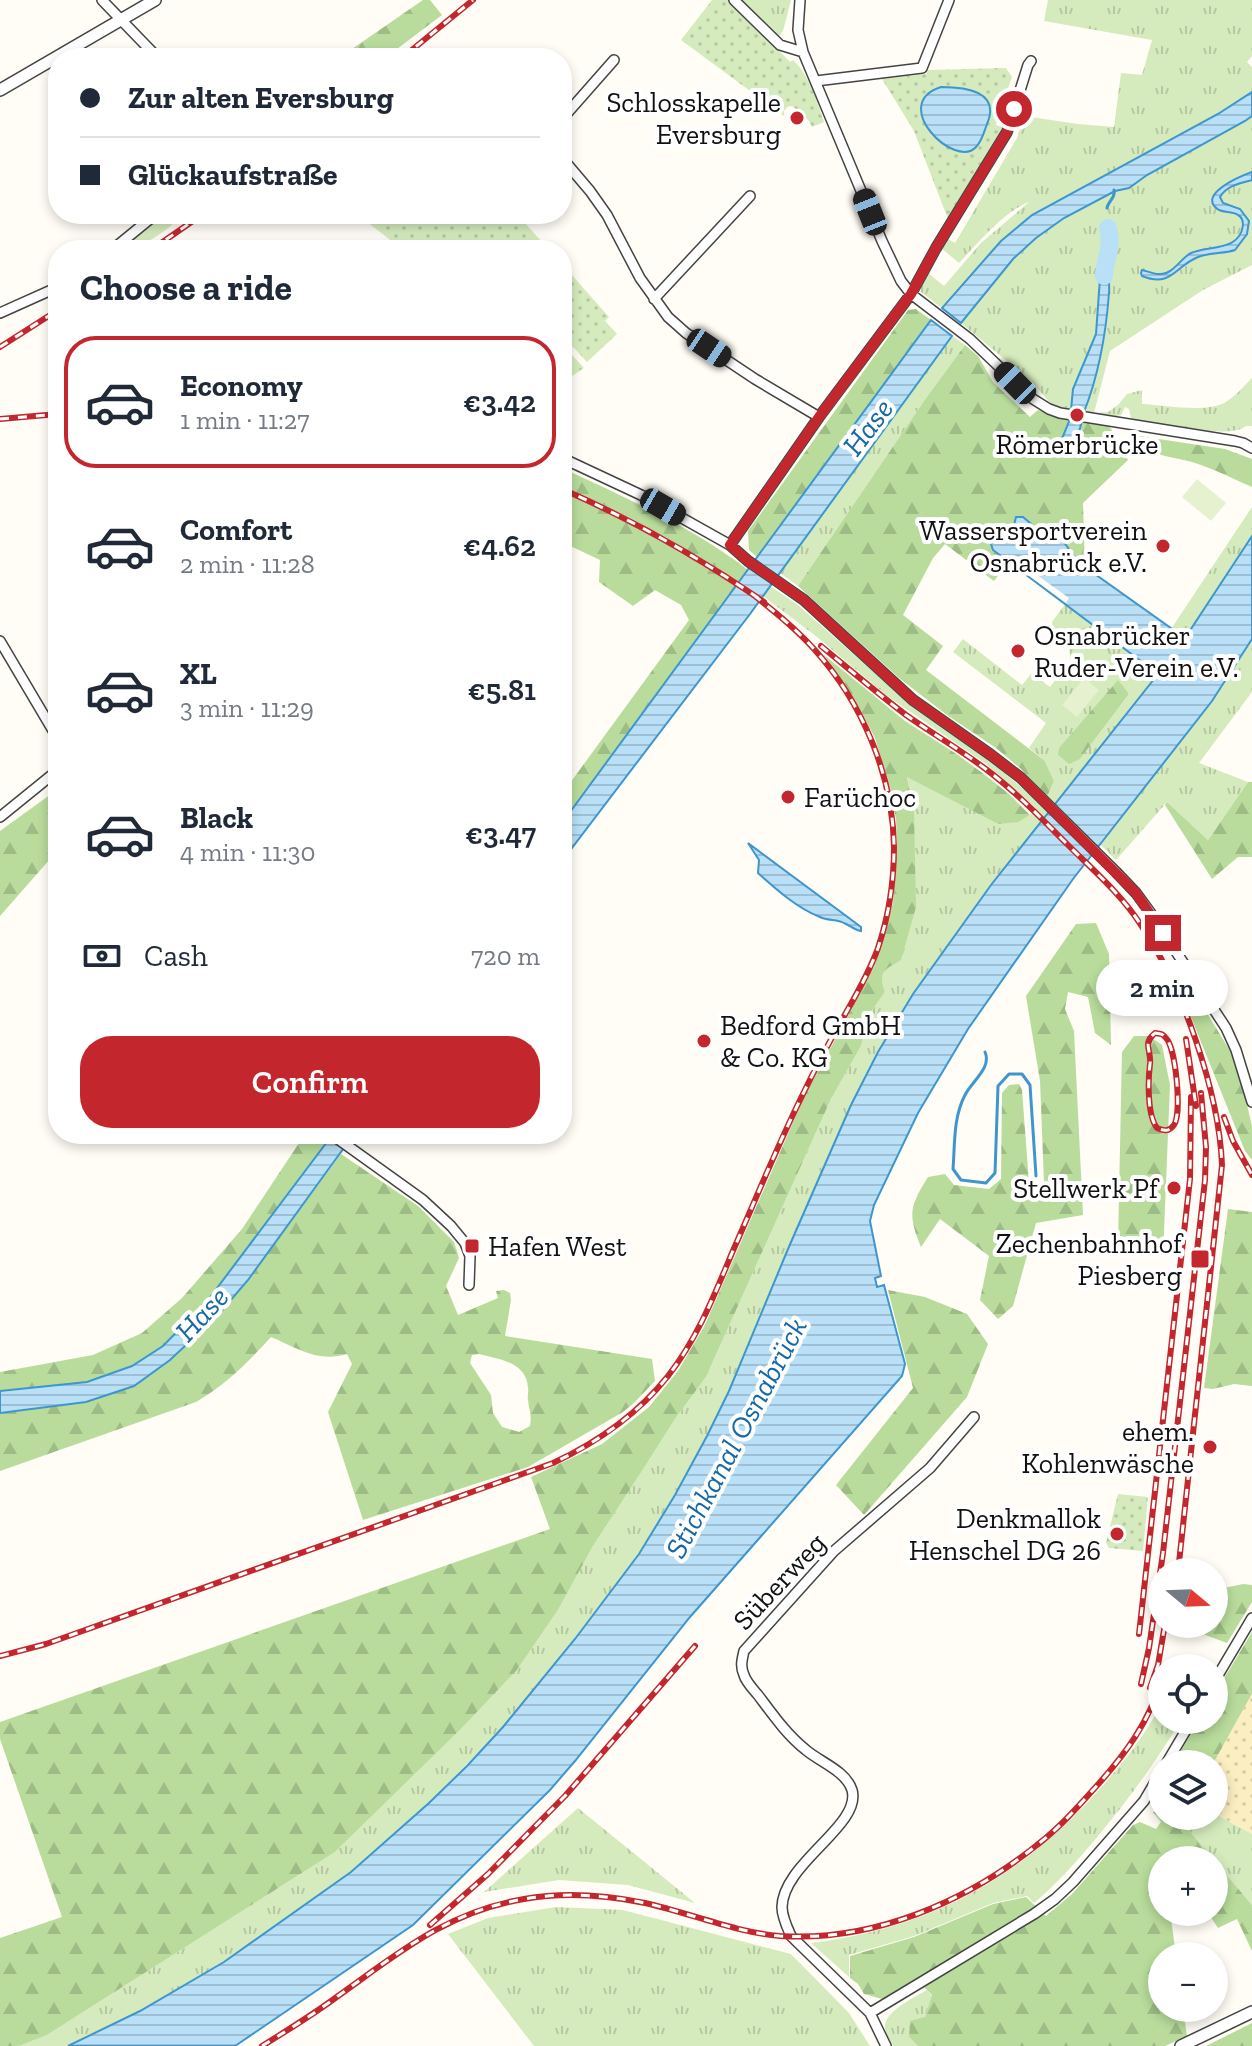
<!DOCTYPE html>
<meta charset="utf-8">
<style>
body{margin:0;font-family:"Zilla Slab",serif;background:#f2f2f3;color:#1f2937;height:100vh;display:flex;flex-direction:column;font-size:30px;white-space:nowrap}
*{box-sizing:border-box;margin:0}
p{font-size:26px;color:#747a83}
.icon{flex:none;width:44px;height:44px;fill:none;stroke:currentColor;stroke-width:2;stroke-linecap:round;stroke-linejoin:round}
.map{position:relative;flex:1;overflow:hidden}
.panel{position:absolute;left:48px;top:240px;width:524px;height:904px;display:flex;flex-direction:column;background:#fff;border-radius:32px;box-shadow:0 4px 12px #0003}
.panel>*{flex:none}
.hud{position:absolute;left:48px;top:48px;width:524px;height:176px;border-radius:32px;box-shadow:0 4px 12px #0003;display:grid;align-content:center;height:176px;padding:0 32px;background:#fff}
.needle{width:52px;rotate:109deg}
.tools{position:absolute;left:1148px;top:1558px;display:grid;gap:16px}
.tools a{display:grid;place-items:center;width:80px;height:80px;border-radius:50%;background:#fff;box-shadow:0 4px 12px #0003;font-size:40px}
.end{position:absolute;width:36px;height:36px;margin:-18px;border:10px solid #c4262e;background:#fff;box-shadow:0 0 0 4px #fff}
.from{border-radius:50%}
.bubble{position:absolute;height:56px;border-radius:28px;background:#fff;box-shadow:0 4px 12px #0003;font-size:26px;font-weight:600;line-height:56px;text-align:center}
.car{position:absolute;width:24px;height:48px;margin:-24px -12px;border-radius:10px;box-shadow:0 0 6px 2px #0007;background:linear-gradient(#222 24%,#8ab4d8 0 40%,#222 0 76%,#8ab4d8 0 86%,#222 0)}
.hud b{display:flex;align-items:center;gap:28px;height:76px;font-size:30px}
.hud b+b{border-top:2px solid #e0e1e3}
.hud i{width:20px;height:20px;background:#1f2937}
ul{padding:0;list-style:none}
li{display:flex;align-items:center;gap:24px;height:132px;margin:0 16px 12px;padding:0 16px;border:4px solid transparent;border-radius:32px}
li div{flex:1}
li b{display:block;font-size:30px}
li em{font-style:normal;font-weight:600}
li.active{border-color:#c4262e}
li>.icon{width:72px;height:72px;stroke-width:1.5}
h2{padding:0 32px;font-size:36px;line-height:96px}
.pay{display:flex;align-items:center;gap:20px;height:88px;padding:0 32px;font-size:30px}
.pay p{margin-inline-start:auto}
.primary-button{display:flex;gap:16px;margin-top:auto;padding:16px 32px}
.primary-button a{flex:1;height:92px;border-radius:32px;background:#c4262e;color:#fff;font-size:32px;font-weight:600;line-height:92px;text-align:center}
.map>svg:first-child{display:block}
.grass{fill:url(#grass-tufts);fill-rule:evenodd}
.forest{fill:url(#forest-firs);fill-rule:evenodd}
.sand{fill:url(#sand-dots)}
.garden{fill:url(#garden-dots)}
.pitch{fill:#e6f2cf}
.water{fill:url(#water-rules);stroke:#3f96cf;stroke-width:2}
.pier{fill:#fffdf5}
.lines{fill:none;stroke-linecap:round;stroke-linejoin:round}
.stream{stroke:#3f96cf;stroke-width:3}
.river{stroke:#b9e0f7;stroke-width:18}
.minor-casing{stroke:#444;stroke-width:12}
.tertiary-casing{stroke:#444;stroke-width:14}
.minor{stroke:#fff;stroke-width:9}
.tertiary{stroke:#fff;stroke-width:11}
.rail-casing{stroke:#c4262e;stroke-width:6}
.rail{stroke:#fff;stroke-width:3;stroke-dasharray:9;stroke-linecap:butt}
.route{stroke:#c4262e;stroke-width:10}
.poi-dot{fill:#c4262e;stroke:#fff;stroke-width:3}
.labels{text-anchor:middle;stroke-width:8;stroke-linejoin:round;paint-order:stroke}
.poi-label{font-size:28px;fill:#111;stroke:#fff;text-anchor:end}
.street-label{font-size:28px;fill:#111;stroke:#fff}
.water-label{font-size:30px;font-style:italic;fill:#1768a6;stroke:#fff}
</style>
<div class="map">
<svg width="1252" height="2046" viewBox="0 0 1252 2046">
<defs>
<pattern id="grass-tufts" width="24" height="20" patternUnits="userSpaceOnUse" patternTransform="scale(2)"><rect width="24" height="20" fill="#d5ebbd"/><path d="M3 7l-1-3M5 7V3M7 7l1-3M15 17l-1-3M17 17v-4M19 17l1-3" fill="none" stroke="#b6c8a1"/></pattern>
<pattern id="forest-firs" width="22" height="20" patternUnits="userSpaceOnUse" patternTransform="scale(2)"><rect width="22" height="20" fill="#b9dc9c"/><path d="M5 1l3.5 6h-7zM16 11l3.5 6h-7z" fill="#9ebc85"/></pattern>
<pattern id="sand-dots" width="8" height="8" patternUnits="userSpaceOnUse" patternTransform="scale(2)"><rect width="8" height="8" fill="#fbeec1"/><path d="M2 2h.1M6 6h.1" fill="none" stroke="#d6cba5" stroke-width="1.8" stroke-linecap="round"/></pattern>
<pattern id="garden-dots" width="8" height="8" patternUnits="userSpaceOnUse" patternTransform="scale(2)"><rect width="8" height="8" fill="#d5ebbd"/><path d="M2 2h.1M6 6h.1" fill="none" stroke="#b6c8a1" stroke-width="1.8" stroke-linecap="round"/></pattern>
<pattern id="water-rules" width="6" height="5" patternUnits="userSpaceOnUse" patternTransform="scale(2)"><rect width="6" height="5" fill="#b9e0f7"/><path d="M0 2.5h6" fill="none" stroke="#9ebfd3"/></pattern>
</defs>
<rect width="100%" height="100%" fill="#fffdf5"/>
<path class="grass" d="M741,0H791L783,31L778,37Z
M1048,0H1252V56L1247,62L1252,67V92L1218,114L1032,215L1001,241L942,308L921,292V284L927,272L944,286L981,243L1029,202C1003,212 979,242 959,263L941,248L948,239L955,243L1017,138L1024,116L1078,124L1114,127L1121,73L1142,75L1152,40L1044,21Z
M1252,116V172L1231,181L1217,191L1223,212C1231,213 1243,213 1243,224C1243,250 1202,249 1185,258C1178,261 1173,270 1165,273C1158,276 1152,273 1146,270L1142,276L1176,273L1195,258L1205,255L1232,252L1249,221L1223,203L1220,197C1226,186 1240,183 1252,180V265L1203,290L1110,351L1094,413L1108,412L1118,405L1127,394L1142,390V404C1165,405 1203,413 1224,403C1235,397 1243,387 1252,378V426H1246C1229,440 1160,423 1137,420L1131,418L1129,409L1125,407L1121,415L1114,417L1084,412C1099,372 1109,328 1110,285C1110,279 1107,273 1108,266L1101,264L1096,334L1073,389L1071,410L1061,409L1052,405L1032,382L961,323L1013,259L1036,238L1064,218L1115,191L1129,188L1147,175Z
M165,214H173L175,216L180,214C174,229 137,250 121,250Z
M952,336L965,345L926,398L798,586L780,573Z
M562,344L584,368L572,376L562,375Z
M1252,507V536L1185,638L1171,629Z
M770,586L798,605L914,708L988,759L1040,803L1047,797L1054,781L1045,761L1029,748L1046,723L953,652L963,639L1022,685L1032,673L1050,687L1071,660L1068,642L1052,629V622L1066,603L1158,674L991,885L913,994L878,1052L851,1105L788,1249L729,1391L707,1436L675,1495L639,1554L575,1638L503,1727L429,1803L351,1872L224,1962L142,2010L68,2046H19L47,2035L335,1852L460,1730L517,1670L558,1610L593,1546L642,1471L675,1419L706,1377L831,1099L861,1046L868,1016L885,992L881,978L914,812L907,776L998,824L1030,815L1036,808L985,763L886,695L817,637L763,596ZM1117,681L1129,694L1080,759Z
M1252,639V692L1199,763L1248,782L1208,840L1167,802L1116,860L1100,844L1212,701Z
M1157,1712H1162V1720H1181C1154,1765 1128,1800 1094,1841C1075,1863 1057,1884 1034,1903L1027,1896L993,1903L914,1936L849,1955V1977L811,1943C929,1929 1020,1878 1099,1790C1122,1764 1140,1742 1157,1712Z
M578,1808L695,1903L628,1885L559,1880L484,1892Z
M1214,1813L1252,1834V1905L1181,1821L1186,1816H1214Z
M556,1907L623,1910L791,1954L849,2013L870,2046H534L448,1934L488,1918Z
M927,1990L932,1996L925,2017L909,2037L918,2046H893C890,2041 886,2034 885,2028C883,2012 915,1997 927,1990Z"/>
<path class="forest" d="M423,0H430L442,15L385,58H339Z
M916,309L931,320L757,557L749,550L748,531L908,310Z
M965,345L978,356L993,382L1030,417L1038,410L1053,415L1070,419L1059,446L1073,444L1077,439L1082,421C1090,422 1101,422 1108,426C1113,428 1124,453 1128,460L1083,503L1085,567L1078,562L1070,549L1050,532L1036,528L1023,517L1014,523L1012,533L993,550L1009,561L994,581L945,544L933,558L903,615L943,646L926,670L1045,761L1054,781L1047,797L1021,769L996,748L947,715L899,678L798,586L926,398Z
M1132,435L1225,449L1252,459V487C1234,479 1216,470 1198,464C1179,457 1144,456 1132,439Z
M562,468C626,498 693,527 748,570L562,823V794L689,620L681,605L655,590L633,606L599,582L600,560L562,542Z
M824,655L905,721L958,755L985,775L1009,794L1030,815L1018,822L998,824L907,777L914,811L916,907L901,960C883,971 878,971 885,992L868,1016L861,1046L831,1099L706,1377L675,1419L642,1471L593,1546L558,1610L517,1670L460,1730L335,1852L47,2035L19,2046H0V1938L62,1917L0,1739V1722L550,1529L531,1477L602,1444L649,1407L678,1371L705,1325L804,1097L874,967L893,902L897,845L896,819L890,791L875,738L862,713Z
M1118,680L1129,694L1080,759L1069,764L1058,755L1059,748Z
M1248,782H1252V857H1238L1212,879L1165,805L1167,802L1208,840Z
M58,789V850L0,916V831Z
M1096,923L1109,954L1111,1045L1095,1033L1088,997L1068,992L1065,1009L1074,1031L1083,1215L1036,1223L1013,1306L998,1319L980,1300L989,1256L940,1219L921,1247C908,1215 909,1207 928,1177L945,1174L954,1185L989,1189L1001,1179L1002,1093L1009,1085L1019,1084L1022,1090L1029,1183H1044L1040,1081L1026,996L1076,924Z
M1179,971L1202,1005L1232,1054L1243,1088L1252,1126V1160L1245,1151L1174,975Z
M1134,1036H1149L1162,1045L1170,1085L1163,1256L1118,1243L1122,1052Z
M305,1134H316L327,1142L208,1300L163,1346L132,1366L87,1382L0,1391V1372L93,1355L142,1333L182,1298L242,1229Z
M341,1154L418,1206L454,1242L459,1258L446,1286L458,1315L498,1298L496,1291L504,1290L510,1293L511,1300L505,1336L652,1359L655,1381L634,1403L623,1412L528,1467L363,1520L328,1412L352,1364L347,1354C318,1363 297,1348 271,1337C248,1362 226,1385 196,1402L0,1471V1413L86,1402L218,1316L248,1280ZM479,1354C498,1359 527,1362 528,1388C529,1392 527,1396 528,1400C529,1410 532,1415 530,1426L519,1432L502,1427L493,1413L491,1395L470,1363L472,1355Z
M1228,1209L1252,1212V1386L1234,1384L1213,1389L1204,1388Z
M888,1290L925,1297L967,1314L988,1344L967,1397L864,1515L836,1485L913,1388Z
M1243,1584L1252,1585V1602L1227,1643L1189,1629L1190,1624H1214V1590Z
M1252,1632V1694L1213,1764H1173L1199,1720H1214V1695Z
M1162,1809V1816H1186L1181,1821L1214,1860H1162V1912H1191L1190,1918L1186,1920L1171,1918L1176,1956H1162V2008H1183L1187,2036L1165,2046H918L909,2037L910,2021L925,2017L932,1995L916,1979L882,1999L864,1994L858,1984L850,1978V1956L914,1937L993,1904L1026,1897L1046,1916L1072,1894L1133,1825L1140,1822L1156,1829L1161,1822L1153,1812Z
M1214,1860L1252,1905V1951L1237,1919L1218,1928L1210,1916V1912H1214Z
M1252,2023V2046H1206Z"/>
<path class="sand" d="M1252,1694V1834L1214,1813L1213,1764Z"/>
<path class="garden" d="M712,0H729L790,62L793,60C809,75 817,101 824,122L812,127L809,121L792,106L787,107L784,111V116L681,40Z
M1006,68L1012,77L996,125L1004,128L948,219L914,131L882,79L926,74L928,70Z
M357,214H517L549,250H403Z
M562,264L609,317L605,321L617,334L587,362L562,335Z
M1118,1494L1148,1497L1143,1551L1109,1548L1106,1543Z"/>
<path class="pitch" d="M1197,479L1226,503L1211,521L1182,497Z
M1084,678L1099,690L1077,717L1062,705Z"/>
<path class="water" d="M941,87C965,87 1001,91 987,124C984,132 982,141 976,147C955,170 888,104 941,87Z
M1252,92V116L1245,121L1147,175L1129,188L1115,191L1064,218L1036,238L1013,259L961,323L942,308L1001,241L1032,215L1218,114Z
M1252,172V180C1240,183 1226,186 1220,197L1223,203L1240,209L1249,221L1247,234L1235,250C1224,254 1210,252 1198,257C1175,266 1172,288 1142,276L1141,273L1142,270C1148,271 1155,275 1161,274C1173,274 1181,258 1191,253C1208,245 1240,252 1243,225C1243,220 1242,217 1238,215C1232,211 1225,213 1219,210C1195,195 1241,176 1252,172Z
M1104,255H1109C1107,268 1110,280 1109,293C1106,334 1099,374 1084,412L1071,410L1073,389L1096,334L1101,264Z
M931,320L952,336L750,614L562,861V823Z
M1070,419L1082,421L1077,439L1065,450L1061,449L1059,446Z
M1016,517H1023L1036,528L1050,532L1061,538L1078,562L1185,638L1252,536V639L1212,701L1073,879L968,1029L918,1113L874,1205L870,1221L881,1276L875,1278L877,1287L884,1285L905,1364L902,1376L690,1617L575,1761L550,1790L413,1925L235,2046H68L140,2011L224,1962L351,1872L429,1803L467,1766L503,1727L575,1639L639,1554L675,1495L707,1436L729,1391L788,1249L851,1105L878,1052L913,994L991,885L1158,674L993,550L991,544L995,540H1006L1012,533Z
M748,843L861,927V931C854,930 851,926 844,923C837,919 828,921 820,917C797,908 777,890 758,873L759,860Z
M333,1134H354L248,1280L218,1315L170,1360L134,1386L86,1402L0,1413V1391L87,1382L132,1366L163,1346L208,1300Z"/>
<path class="pier" d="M1012,557L1069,598L1066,603L1009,561Z"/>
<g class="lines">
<path class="stream" d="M1107,208C1108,201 1116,198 1114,190
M985,1052C992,1068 972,1081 965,1095C953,1118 955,1144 953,1169L961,1180L986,1183L995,1173L998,1086L1009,1074H1022L1030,1085L1036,1176"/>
<path class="river" d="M1104,276C1105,257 1113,249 1108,228"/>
<defs>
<path id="minor" d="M102,0L158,58
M734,0L780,45L803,52
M800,0L798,30L803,52L882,241L901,281L911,294L970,339L1033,399L1049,409L1060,413L1235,441L1243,443L1252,448
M816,81L922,68L949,0
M562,119L614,60
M562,158L590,191L607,215L640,278L668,317L686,333L755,379L819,417
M112,250L156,214
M654,299L750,196
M0,313L58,287
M562,458L641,495L730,545L748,561L804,600L913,700L991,755L1021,778L1116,872L1136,893L1152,915L1226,1028L1236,1050L1252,1102
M730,545L819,417L911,294L936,248L1007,132L1028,65L1031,61
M0,641L58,739
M0,817L58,770
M331,1134L423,1200L451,1226L465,1243L470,1256L469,1285
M1214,1682L1252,1618
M1166,1764L1192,1720
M870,2013L1034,1914L1055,1899L1073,1882L1144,1801L1162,1770
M886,2046L870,2013L791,1936C787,1927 782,1917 782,1907C783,1863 862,1825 852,1790C846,1771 820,1762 806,1750C787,1735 773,1715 758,1695C753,1689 746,1682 744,1675C740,1666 742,1660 744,1651L834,1551L930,1468L974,1417"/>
<path id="tertiary" d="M0,90L155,0
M1181,2046L1252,2012"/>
</defs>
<use href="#minor" class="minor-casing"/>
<use href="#tertiary" class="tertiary-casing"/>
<use href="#minor" class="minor"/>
<use href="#tertiary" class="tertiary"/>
<defs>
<path id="rail" d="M402,58L473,0
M151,250L203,214
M0,347L58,310
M0,419L58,414
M562,489C633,520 700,558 764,602
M821,646C849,669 877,693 906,715C933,734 961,750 987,770C1016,792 1041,818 1067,844C1093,870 1121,894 1141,925C1182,986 1219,1091 1222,1165L1178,1572
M1155,1033C1161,1034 1162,1033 1166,1038C1176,1048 1182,1114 1174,1125C1169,1132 1164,1131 1157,1128C1147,1115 1148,1080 1150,1064C1151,1057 1148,1050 1148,1044C1149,1038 1151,1037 1155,1033Z
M1186,1039L1196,1106
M1224,1117L1233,1141L1252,1175
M1139,1634L1190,1179L1191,1097
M0,1656L46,1644L553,1463C598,1442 637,1415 668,1376C697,1339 714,1296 732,1253C755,1201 776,1149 801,1098C814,1071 828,1044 843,1018C856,995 869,973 878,948C889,915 894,881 894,847C893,775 862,702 814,649C796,629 776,613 755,596
M1141,1684L1149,1648L1163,1553L1205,1180L1206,1147L1201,1093
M1150,1688L1158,1665L1165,1624
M430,1925L488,1874L565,1796L695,1646
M262,2046C288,2030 314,2014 338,1996C400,1952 447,1912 524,1899C564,1892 605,1895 645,1903C690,1913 734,1932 780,1936C873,1942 966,1902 1037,1845C1058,1829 1076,1809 1093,1790C1124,1756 1150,1722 1162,1677"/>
</defs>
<use href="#rail" class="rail-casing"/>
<use href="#rail" class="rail"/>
</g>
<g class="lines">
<path class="route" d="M1014,109L1007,132L936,248L911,294L819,417L730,545L748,561L804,600L913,700L991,755L1021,778L1136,893L1163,933"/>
</g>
<g class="poi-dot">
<circle cx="797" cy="118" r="8"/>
<circle cx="1077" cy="415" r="8"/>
<circle cx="1163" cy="546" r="8"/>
<circle cx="1018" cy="651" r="8"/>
<circle cx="788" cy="797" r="8"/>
<circle cx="704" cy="1041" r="8"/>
<circle cx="1174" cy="1188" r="8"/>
<rect x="464" y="1238" width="16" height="16" rx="4"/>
<rect x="1190" y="1249" width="20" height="20" rx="4"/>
<circle cx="1210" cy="1447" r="8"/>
<circle cx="1117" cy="1534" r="8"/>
</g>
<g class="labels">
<g class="poi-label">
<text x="781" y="112">Schlosskapelle<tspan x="781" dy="32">Eversburg</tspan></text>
<text x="1077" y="454" text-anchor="middle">Römerbrücke</text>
<text x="1147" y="540">Wassersportverein<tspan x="1147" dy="32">Osnabrück e.V.</tspan></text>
<text x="1034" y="645" text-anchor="start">Osnabrücker<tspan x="1034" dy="32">Ruder-Verein e.V.</tspan></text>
<text x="804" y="807" text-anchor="start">Farüchoc</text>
<text x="720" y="1035" text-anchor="start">Bedford GmbH<tspan x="720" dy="32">&amp; Co. KG</tspan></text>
<text x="1158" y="1198">Stellwerk Pf</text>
<text x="1182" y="1253">Zechenbahnhof<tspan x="1182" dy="32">Piesberg</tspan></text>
<text x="488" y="1256" text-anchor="start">Hafen West</text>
<text x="1194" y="1441">ehem.<tspan x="1194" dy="32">Kohlenwäsche</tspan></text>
<text x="1101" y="1528">Denkmallok<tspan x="1101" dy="32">Henschel DG 26</tspan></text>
</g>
<g class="street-label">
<text transform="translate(779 1581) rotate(-47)" y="10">Süberweg</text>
</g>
<g class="water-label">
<text transform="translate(868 427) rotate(-53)" y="10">Hase</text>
<text transform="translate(202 1314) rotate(-47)" y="10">Hase</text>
<text transform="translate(736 1438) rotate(-62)" y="10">Stichkanal Osnabrück</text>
</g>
</g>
</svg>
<div class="tools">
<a><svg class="needle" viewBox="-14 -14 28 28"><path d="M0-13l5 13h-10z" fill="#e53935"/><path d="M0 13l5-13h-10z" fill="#747a83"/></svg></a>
<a><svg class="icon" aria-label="locate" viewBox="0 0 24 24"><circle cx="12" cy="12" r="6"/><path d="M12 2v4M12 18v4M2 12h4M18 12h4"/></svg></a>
<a><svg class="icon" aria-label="layers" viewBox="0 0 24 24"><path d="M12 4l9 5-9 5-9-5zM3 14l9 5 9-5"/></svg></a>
<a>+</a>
<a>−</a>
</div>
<i class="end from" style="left:1014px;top:109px"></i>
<i class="end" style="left:1163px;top:933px"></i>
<div class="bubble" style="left:1096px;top:960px;width:132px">2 min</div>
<i class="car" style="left:870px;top:212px;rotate:338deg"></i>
<i class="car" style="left:709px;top:348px;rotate:124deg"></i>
<i class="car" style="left:1015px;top:383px;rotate:315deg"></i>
<i class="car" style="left:663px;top:507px;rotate:120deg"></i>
<div class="hud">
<b><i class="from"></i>Zur alten Eversburg</b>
<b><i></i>Glückaufstraße</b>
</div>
<section class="panel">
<h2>Choose a ride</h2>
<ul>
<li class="active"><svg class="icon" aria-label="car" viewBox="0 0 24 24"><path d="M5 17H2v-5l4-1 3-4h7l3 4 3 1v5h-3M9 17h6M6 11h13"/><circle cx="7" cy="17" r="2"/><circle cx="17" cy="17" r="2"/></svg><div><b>Economy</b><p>1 min · 11:27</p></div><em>€3.42</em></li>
<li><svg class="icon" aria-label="car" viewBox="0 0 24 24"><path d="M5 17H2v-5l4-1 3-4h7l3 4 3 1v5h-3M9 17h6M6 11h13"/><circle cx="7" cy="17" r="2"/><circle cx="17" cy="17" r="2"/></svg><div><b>Comfort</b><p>2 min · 11:28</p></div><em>€4.62</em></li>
<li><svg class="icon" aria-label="car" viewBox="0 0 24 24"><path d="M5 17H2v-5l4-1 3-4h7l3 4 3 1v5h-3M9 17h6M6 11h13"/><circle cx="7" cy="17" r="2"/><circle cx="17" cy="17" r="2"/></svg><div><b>XL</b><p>3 min · 11:29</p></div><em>€5.81</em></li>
<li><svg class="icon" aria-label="car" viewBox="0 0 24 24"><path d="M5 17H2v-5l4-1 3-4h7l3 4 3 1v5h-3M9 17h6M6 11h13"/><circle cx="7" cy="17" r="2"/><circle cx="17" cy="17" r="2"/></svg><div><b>Black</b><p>4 min · 11:30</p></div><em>€3.47</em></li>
</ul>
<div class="pay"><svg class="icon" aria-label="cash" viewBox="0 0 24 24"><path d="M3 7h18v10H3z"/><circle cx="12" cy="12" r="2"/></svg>Cash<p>720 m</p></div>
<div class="primary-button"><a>Confirm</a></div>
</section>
</div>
